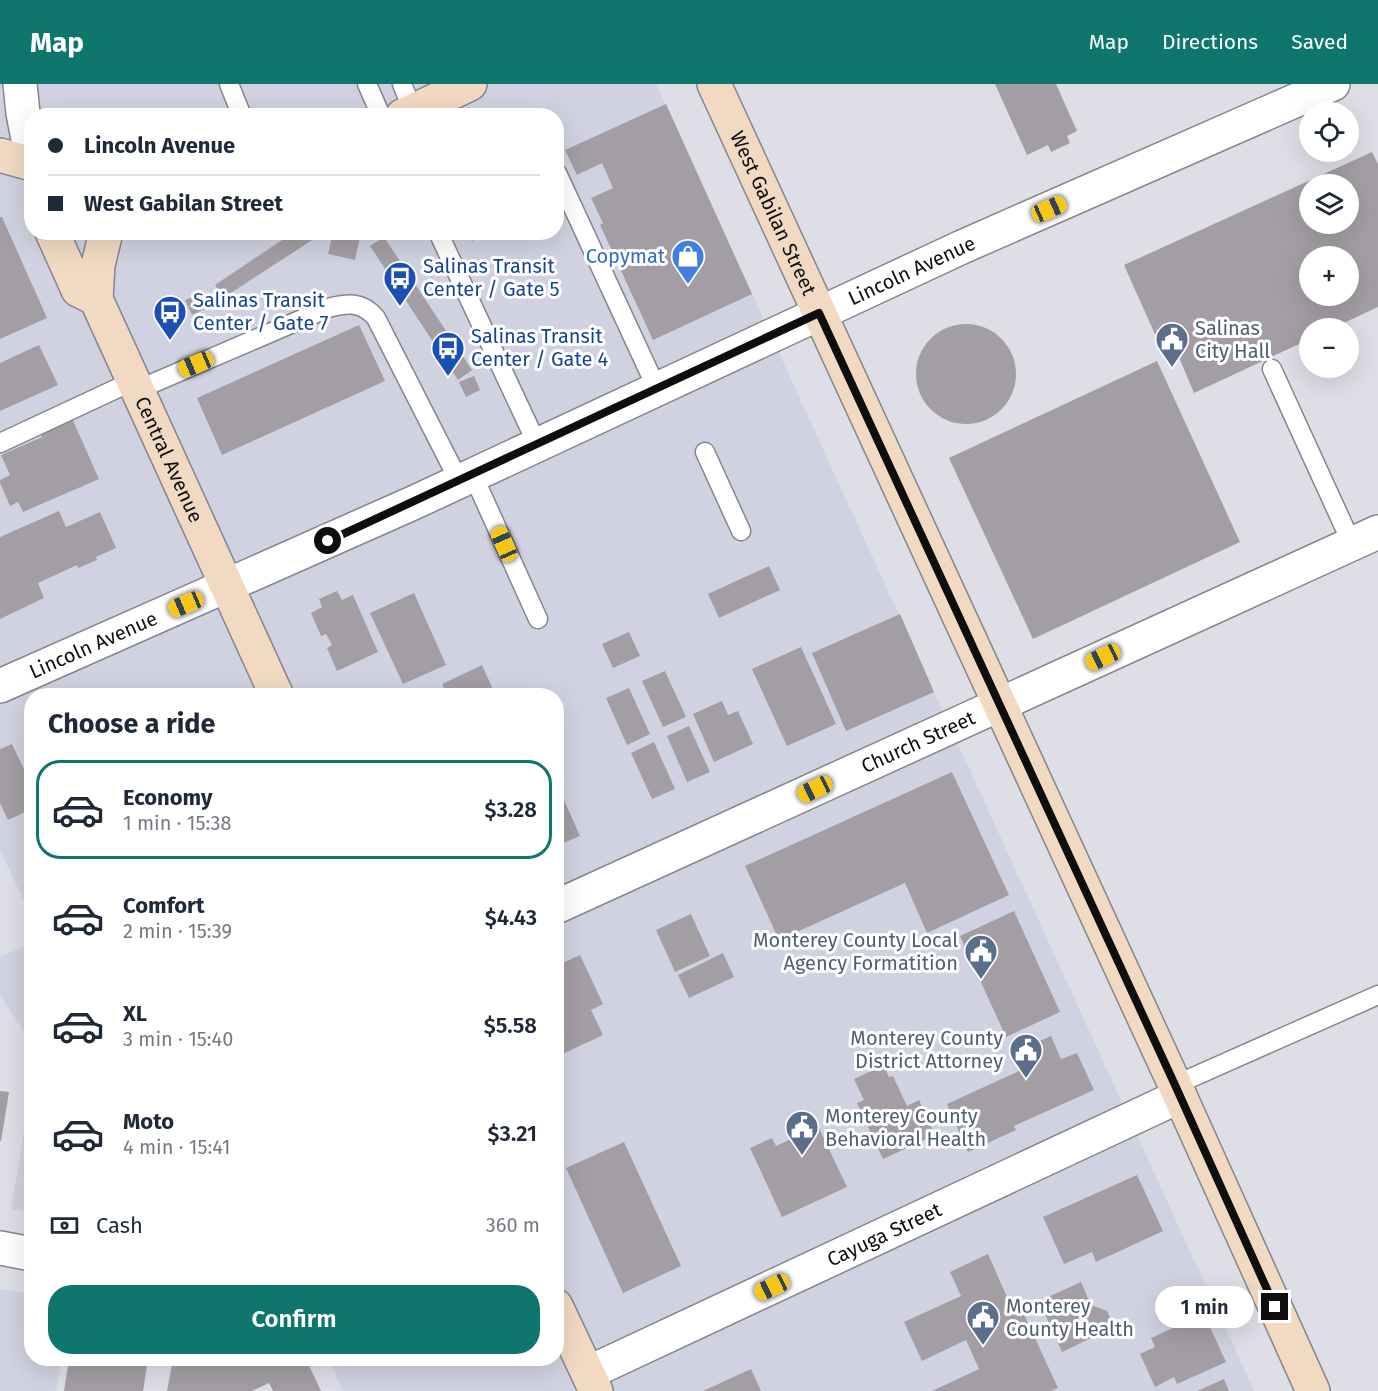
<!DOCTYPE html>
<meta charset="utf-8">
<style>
body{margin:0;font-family:"Fira Sans",sans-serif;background:#f2f2f3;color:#1f2937;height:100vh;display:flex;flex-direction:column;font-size:22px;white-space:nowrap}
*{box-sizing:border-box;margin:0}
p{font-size:20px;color:#747a83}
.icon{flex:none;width:33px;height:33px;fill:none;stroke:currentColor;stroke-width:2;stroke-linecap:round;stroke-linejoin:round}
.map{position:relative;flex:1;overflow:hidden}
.sheet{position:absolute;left:24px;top:604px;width:540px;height:678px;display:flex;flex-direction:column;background:#fff;border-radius:24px;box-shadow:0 6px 24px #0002}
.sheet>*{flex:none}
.guide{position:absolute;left:24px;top:24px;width:540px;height:132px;border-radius:24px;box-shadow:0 6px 24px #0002;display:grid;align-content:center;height:132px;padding:0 24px;background:#fff}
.tools{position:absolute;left:1299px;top:18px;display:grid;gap:12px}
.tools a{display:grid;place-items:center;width:60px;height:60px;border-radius:50%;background:#fff;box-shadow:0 6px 24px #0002;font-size:30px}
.end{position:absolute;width:27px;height:27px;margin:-14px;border:8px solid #0e0e11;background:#fff;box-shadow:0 0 0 3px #fff}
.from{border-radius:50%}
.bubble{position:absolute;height:42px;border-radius:21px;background:#fff;box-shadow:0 6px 24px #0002;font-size:20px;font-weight:600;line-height:42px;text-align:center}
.car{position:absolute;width:18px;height:36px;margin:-18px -9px;border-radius:8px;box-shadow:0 0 4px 2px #0007;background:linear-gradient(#f5c518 24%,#345 0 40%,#f5c518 0 76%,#345 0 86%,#f5c518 0)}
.guide b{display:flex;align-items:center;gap:21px;height:57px;font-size:22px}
.guide b+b{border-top:2px solid #e0e1e3}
.guide i{width:15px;height:15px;background:#1f2937}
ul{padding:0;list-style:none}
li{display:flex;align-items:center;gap:18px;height:99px;margin:0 12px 9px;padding:0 12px;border:3px solid transparent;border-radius:24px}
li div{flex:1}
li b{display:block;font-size:22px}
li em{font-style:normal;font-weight:600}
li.on{border-color:#0f766e}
li>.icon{width:54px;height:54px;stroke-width:1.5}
h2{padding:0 24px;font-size:27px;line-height:72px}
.pay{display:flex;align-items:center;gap:15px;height:66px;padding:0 24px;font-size:22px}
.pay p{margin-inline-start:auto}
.cta{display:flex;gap:12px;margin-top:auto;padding:12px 24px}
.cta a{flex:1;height:69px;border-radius:24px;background:#0f766e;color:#fff;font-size:24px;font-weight:600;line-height:69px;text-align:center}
header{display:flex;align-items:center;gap:36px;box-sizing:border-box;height:84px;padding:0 30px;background:#0f766e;color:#fff}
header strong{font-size:28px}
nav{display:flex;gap:33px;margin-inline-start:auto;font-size:21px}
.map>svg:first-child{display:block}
.built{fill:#d1d2e1;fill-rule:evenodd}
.building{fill:#a39ea4;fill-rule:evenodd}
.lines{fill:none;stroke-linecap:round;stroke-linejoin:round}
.lane-casing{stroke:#85858d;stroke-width:21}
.street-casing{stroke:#85858d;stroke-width:36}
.secondary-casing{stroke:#85858d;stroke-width:36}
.lane{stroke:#fff;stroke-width:18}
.street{stroke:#fff;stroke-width:33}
.secondary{stroke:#f2dac2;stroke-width:33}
.route{stroke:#0e0e11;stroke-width:8}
.labels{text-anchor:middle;stroke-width:6;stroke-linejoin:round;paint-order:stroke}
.street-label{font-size:20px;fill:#0e0e11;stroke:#fff}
.shop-label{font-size:20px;fill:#366cbe;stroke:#fff;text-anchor:end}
.transit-label{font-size:20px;fill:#164399;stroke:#fff;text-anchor:start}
.service-label{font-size:20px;fill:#4e5e75;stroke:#fff;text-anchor:start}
</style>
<header>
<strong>Map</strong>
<nav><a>Map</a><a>Directions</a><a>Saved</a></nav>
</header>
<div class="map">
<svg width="1378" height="1307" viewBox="0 0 1378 1307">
<rect width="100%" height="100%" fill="#dddee6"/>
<path class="built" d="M0,0H656L1254,1307H343L329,1275H556V612H32L31,833L0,765ZM32,32H556V148H32Z
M31,859V959L0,911V873Z
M31,1005V1129L11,1125Z
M0,1205L31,1210L32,1275H62L56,1307H0Z"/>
<path class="building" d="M995,0H1056L1077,47L1067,52L1070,59L1051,68L1048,61L1027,71Z
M666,20L752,210L653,256L600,141L603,139L591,114L613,104L602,79L577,91L565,66Z
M1372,68L1378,80V223L1333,244H1310V255L1194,309L1170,252L1158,257L1124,181ZM1310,100H1348V140H1310ZM1310,172H1348V212H1310Z
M0,133H2L47,234L0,255Z
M294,148H318L320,151L223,214L215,201Z
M333,148H361L355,176L328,170Z
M468,148H490L472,157Z
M384,153L472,286L458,296L370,162Z
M200,210L207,224L192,231L185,216Z
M916 290a50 50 0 1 1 100 0a50 50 0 1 1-100 0Z
M359,241L385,297L222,371L197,314Z
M39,261L58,301L0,327V279Z
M1157,277L1240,458L1033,555L949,374Z
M474,292L480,306L466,313L459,298Z
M71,332L99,395L23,428L18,418L10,422L0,399V396L10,391L1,371L42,353L39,347Z
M59,427L66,443L100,428L116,464L96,473L97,476L78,484L77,481L38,499L44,514L0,535V453Z
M769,482L780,506L719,534L708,510Z
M337,507L342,516L353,511L378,568L337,587L327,564L332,561L326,550L321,552L311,529L322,523L319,515Z
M414,509L446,581L403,600L370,529Z
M900,530L934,608L846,647L812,569Z
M629,548L640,572L613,584L602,560Z
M801,563L836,640L787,662L752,585Z
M482,581L496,612H447L442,600Z
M665,587L686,633L663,643L642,597Z
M629,604L650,650L627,661L606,614Z
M722,617L728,631L738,627L753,660L714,678L693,630Z
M689,642L710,688L687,698L667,652Z
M654,658L675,705L652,715L631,669Z
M12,660L32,702V725L8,736L0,719V665Z
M952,688L1009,811L927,849L905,799L779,856L745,782Z
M556,698L580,752L556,762Z
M1014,827L1060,928L1006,953L960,852Z
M691,830L710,872L675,888L656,846Z
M723,869L734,893L689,914L678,891Z
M580,871L603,920L591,926L603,951L556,973V882Z
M1051,952L1061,975L1077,969L1094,1006L1014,1042L1016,1046L968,1068L947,1020L1021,986L1013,969Z
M884,981L889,993L893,992L907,1022L919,1016L935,1051L883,1075L857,1019L864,1016L854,995Z
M0,1007L9,1008L1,1057H0Z
M818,1042L847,1103L782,1133L750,1064L772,1054L776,1062Z
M624,1058L681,1182L623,1209L566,1084Z
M1137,1091L1163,1147L1096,1178L1092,1168L1064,1180L1043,1133Z
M988,1170L1015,1231L1023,1228L1058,1304L1051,1307H932L979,1285L966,1256L922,1277L904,1238L961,1212L950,1188Z
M1081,1198L1091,1221L1107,1227L1114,1243L1062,1268L1039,1217Z
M1204,1230L1226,1278L1177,1300L1174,1293L1155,1303L1140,1270L1155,1263L1151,1254Z
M69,1275H148L143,1307H64Z
M173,1275H306L321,1307H273L269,1299L252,1307H167Z
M751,1285L761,1307H703Z
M1224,1295L1229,1307H1197Z"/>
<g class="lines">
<defs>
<path id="lane" d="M229,0L242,32
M367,0L381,32
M402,0L413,27
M557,89L657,305
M438,148L537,360
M1272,285L1352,460
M137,306L328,224C347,219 362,217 376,234L459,397
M0,359L133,297
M705,368L741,447
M473,391L538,535
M1175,1001L1378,911"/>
<g id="street">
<path d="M20,0L23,29L32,76"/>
<path id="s1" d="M0,602L413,419L962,163L1333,0"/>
<path id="s2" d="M556,823L1378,448"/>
<path d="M0,1164L32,1170"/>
<path id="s3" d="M588,1289L1180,1012"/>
</g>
<g id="secondary">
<path id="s4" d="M714,0L1175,1001L1313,1307"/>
<path d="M402,32L470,0"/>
<path d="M0,71L32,80"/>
<path id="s5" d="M52,148L78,206L96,215L277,612"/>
<path d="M96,215L98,181L106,148"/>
<path d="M556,1222L596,1307"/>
</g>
</defs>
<use href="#lane" class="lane-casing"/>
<use href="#street" class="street-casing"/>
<use href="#secondary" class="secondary-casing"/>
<use href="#lane" class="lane"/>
<use href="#street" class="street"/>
<use href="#secondary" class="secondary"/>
</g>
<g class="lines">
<path class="route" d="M328,457L819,229L1175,1001L1275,1223"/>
</g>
<defs>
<symbol id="shop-pin" viewBox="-11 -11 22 30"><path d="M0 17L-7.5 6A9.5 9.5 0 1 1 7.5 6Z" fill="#3f7fe0" stroke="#fff"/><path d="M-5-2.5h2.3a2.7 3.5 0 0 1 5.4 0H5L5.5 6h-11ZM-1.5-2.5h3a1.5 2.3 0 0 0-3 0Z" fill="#fff"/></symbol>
<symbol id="bus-pin" viewBox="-11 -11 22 30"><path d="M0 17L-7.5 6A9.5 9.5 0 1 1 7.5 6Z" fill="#1a4fb4" stroke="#fff"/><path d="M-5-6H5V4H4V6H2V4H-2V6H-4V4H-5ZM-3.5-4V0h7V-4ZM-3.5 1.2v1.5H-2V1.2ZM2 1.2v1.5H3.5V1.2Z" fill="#fff"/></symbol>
<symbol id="civic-pin" viewBox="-11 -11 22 30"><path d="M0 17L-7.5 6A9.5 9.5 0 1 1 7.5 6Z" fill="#5c6f8a" stroke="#fff"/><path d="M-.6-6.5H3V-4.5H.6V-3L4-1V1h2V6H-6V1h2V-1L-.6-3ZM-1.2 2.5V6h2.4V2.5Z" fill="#fff"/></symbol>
</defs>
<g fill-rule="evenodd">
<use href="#shop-pin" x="669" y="153" width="38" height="52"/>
<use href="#bus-pin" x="381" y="175" width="38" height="52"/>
<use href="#bus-pin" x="151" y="209" width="38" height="52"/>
<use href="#civic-pin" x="1153" y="236" width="38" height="52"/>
<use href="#bus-pin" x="429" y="245" width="38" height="52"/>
<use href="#civic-pin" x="962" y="848" width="38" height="52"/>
<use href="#civic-pin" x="1007" y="947" width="38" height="52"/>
<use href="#civic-pin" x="783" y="1024" width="38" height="52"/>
<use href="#civic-pin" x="964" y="1214" width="38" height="52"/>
</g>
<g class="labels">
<g class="street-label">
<text dy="7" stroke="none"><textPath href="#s4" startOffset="142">West Gabilan Street</textPath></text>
<text dy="7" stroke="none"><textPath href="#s1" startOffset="1002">Lincoln Avenue</textPath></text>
<text dy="7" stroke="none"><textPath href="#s5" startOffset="260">Central Avenue</textPath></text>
<text dy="7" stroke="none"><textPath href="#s1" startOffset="102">Lincoln Avenue</textPath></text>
<text dy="7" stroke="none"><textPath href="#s2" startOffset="398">Church Street</textPath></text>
<text dy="7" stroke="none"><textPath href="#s3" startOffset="327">Cayuga Street</textPath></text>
</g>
<g class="shop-label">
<text x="665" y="179">Copymat</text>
</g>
<g class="transit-label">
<text x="423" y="189">Salinas Transit<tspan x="423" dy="23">Center / Gate 5</tspan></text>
<text x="193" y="223">Salinas Transit<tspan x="193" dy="23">Center / Gate 7</tspan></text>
<text x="471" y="259">Salinas Transit<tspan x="471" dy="23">Center / Gate 4</tspan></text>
</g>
<g class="service-label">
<text x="1195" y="251">Salinas<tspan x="1195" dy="23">City Hall</tspan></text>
<text x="958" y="863" text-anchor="end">Monterey County Local<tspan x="958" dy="23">Agency Formatition</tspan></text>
<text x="1003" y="961" text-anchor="end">Monterey County<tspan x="1003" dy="23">District Attorney</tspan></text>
<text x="825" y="1039">Monterey County<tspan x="825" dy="23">Behavioral Health</tspan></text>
<text x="1006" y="1229">Monterey<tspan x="1006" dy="23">County Health</tspan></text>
</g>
</g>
</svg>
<div class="tools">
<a><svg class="icon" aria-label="locate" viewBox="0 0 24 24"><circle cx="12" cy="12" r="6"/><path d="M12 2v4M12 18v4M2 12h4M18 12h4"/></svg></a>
<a><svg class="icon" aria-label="layers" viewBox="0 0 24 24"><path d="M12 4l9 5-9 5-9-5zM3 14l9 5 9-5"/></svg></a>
<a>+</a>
<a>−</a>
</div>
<i class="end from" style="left:328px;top:457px"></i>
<i class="end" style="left:1275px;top:1223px"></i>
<div class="bubble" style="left:1155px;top:1202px;width:99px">1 min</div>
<i class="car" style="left:1049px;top:125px;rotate:66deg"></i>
<i class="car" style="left:196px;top:280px;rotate:247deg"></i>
<i class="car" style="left:504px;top:460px;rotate:336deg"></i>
<i class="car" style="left:186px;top:520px;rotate:247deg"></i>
<i class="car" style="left:1103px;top:573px;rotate:245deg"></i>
<i class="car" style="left:815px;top:705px;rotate:245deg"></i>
<i class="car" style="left:772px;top:1203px;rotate:245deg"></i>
<div class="guide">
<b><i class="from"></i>Lincoln Avenue</b>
<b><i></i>West Gabilan Street</b>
</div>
<section class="sheet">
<h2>Choose a ride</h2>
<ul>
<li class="on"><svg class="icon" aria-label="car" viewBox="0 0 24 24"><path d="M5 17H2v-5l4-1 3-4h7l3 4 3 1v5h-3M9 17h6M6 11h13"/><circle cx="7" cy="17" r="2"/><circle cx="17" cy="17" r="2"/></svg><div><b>Economy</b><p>1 min · 15:38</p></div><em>$3.28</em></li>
<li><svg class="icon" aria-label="car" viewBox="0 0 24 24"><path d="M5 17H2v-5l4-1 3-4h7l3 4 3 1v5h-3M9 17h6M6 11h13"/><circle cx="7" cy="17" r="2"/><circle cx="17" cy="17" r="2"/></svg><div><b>Comfort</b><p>2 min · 15:39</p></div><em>$4.43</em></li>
<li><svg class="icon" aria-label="car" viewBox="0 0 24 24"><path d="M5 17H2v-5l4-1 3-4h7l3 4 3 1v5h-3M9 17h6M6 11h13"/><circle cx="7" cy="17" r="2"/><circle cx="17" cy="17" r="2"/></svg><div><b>XL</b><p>3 min · 15:40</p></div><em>$5.58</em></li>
<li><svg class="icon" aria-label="car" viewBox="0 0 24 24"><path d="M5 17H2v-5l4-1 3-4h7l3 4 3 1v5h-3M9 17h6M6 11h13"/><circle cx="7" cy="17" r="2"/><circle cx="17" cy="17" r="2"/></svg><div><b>Moto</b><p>4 min · 15:41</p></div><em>$3.21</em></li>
</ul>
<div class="pay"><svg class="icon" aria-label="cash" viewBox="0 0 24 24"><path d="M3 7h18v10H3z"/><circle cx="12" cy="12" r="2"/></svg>Cash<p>360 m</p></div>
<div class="cta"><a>Confirm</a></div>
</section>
</div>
